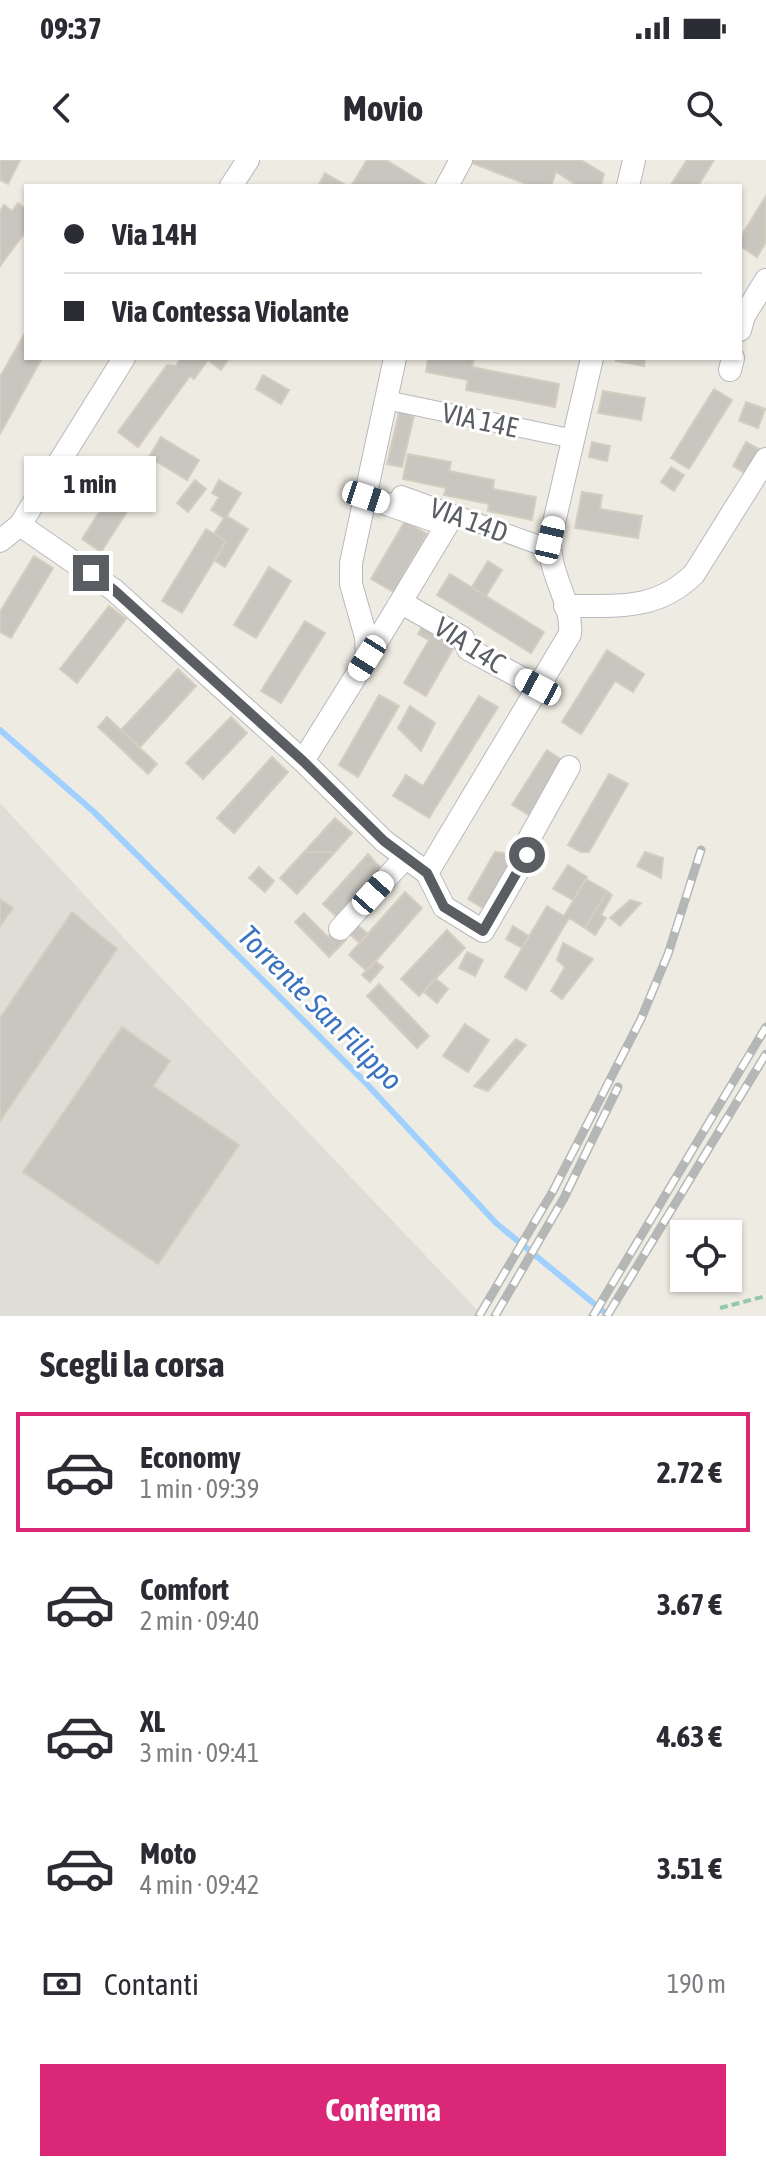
<!DOCTYPE html>
<html lang="it">
<meta charset="utf-8">
<style>
body{margin:0;font-family:"Asap Condensed",sans-serif;background:#f7f7f7;color:#2b2b33;height:100vh;display:flex;flex-direction:column;font-size:30px;white-space:nowrap}
*{box-sizing:border-box;margin:0}
p{font-size:26px;color:#7c7c81}
.icon{flex:none;width:44px;height:44px;fill:none;stroke:currentColor;stroke-width:2;stroke-linecap:round;stroke-linejoin:round}
.map{position:relative;height:1156px;overflow:hidden}
.side{display:flex;flex-direction:column;background:#fff;flex:1}
.side>*{flex:none}
.guide{position:absolute;left:24px;top:24px;width:718px;height:176px;border-radius:0px;box-shadow:0 2px 6px #0004;display:grid;align-content:center;height:176px;padding:0 40px;background:#fff}
.buttons{position:absolute;left:670px;top:1060px;display:grid;gap:16px}
.buttons a{display:grid;place-items:center;width:72px;height:72px;border-radius:0px;background:#fff;box-shadow:0 2px 6px #0004;font-size:40px}
.end{position:absolute;width:36px;height:36px;margin:-18px;border:10px solid #5a5e63;background:#fff;box-shadow:0 0 0 4px #fff}
.from{border-radius:50%}
.bubble{position:absolute;height:56px;border-radius:0px;background:#fff;box-shadow:0 2px 6px #0004;font-size:26px;font-weight:700;line-height:56px;text-align:center}
.car{position:absolute;width:24px;height:48px;margin:-24px -12px;border-radius:10px;box-shadow:0 0 6px 2px #0007;background:linear-gradient(#fff 24%,#345 0 40%,#fff 0 76%,#345 0 86%,#fff 0)}
.guide b{display:flex;align-items:center;gap:28px;height:76px;font-size:30px}
.guide b+b{border-top:2px solid #e1e1e2}
.guide i{width:20px;height:20px;background:#2b2b33}
ul{padding:0;list-style:none}
li{display:flex;align-items:center;gap:24px;height:120px;margin:0 16px 12px;padding:0 24px;border:4px solid transparent;border-radius:0px}
li div{flex:1}
li b{display:block;font-size:30px}
li em{font-style:normal;font-weight:700}
li.active{border-color:#db2777}
li>.icon{width:72px;height:72px;stroke-width:1.5}
h2{padding:0 40px;font-size:36px;line-height:96px}
.pay{display:flex;align-items:center;gap:20px;height:88px;padding:0 40px;font-size:30px}
.pay p{margin-inline-start:auto}
.primary-button{display:flex;gap:16px;margin-top:auto;padding:16px 40px}
.primary-button a{flex:1;height:92px;border-radius:0px;background:#db2777;color:#fff;font-size:32px;font-weight:700;line-height:92px;text-align:center}
.status{display:flex;justify-content:space-between;align-items:center;height:56px;padding:0 40px;background:#fff;direction:ltr}
.status svg{height:22px;fill:currentColor}
header{display:flex;justify-content:space-between;align-items:center;height:104px;padding:0 40px;background:#fff;font-size:36px;font-weight:700}
.map>svg:first-child{display:block}
.industrial{fill:#deddd6}
.lines{fill:none;stroke-linecap:round;stroke-linejoin:round}
.stream{stroke:#a0d0ff;stroke-width:6}
.building{fill:#c9c6bf;stroke:#d3cec0;stroke-width:2}
.pedestrian-casing{stroke:#b7b9bf;stroke-width:20}
.minor-casing{stroke:#b7b9bf;stroke-width:24}
.path{stroke:#95c8a7;stroke-width:4;stroke-dasharray:8 4;stroke-linecap:butt}
.pedestrian{stroke:#fff;stroke-width:18}
.minor{stroke:#fff;stroke-width:22}
.rail-casing{stroke:#b5b6b6;stroke-width:9}
.rail{stroke:#fff;stroke-width:6;stroke-dasharray:18;stroke-linecap:butt}
.route{stroke:#5a5e63;stroke-width:10}
.labels{text-anchor:middle;stroke-width:6;stroke-linejoin:round;paint-order:stroke}
.street-label{font-size:28px;fill:#5a5e63;stroke:#fff}
.water-label{font-size:30px;font-style:italic;fill:#3c73bf;stroke:#fff}
</style>
<div class="status"><b>09:37</b><svg viewBox="0 0 49 12"><path d="M0 12V9h3v3zM5 12V6h3v6zM10 12V3h3v9zM15 12V0h3v12zM26 1h20v11H26zM47 4h2v5h-2z"/></svg></div>
<header><svg class="icon" aria-label="back" viewBox="0 0 24 24"><path d="M15 5l-7 7 7 7"/></svg>Movio<svg class="icon" aria-label="search" viewBox="0 0 24 24"><circle cx="10" cy="10" r="6"/><path d="M15 15l6 6"/></svg></header>
<div class="map">
<svg width="766" height="1156" viewBox="0 0 766 1156">
<rect width="100%" height="100%" fill="#eeece2"/>
<path class="industrial" d="M0,643L134,789L483,1156H0Z"/>
<g class="lines">
<path class="stream" d="M0,570L94,652L363,920L496,1063L609,1156"/>
</g>
<path class="building" d="M0,0H20L8,24L0,20Z
M367,0H386L428,26H351Z
M473,0H581L604,14L601,26H578L556,12L551,26H531L472,3Z
M687,0H714L698,26H670Z
M325,13L347,26H318Z
M766,36V82L757,97L740,86V78Z
M18,43L26,49V71L0,106V51L4,45L12,51Z
M26,171V198H42L0,274V217Z
M181,198H229L221,210L208,200L194,219L190,216L138,287L118,272L167,205L176,206Z
M428,198H474L472,207L559,224L555,247L466,230L468,220L426,212Z
M617,198H645L644,206L616,201Z
M263,215L289,230L281,244L256,229Z
M714,229L732,240L689,309L671,298Z
M603,231L645,238L641,260L598,253Z
M746,242L765,249L758,268L739,261Z
M400,248L415,251L402,307L387,304Z
M161,277L199,300L187,320L149,297Z
M592,282L610,286L607,301L589,297Z
M746,282L759,289L747,314L733,306Z
M408,294L451,302L449,311L494,320L493,329L536,337L532,360L488,351L489,344L444,335L446,328L403,319Z
M671,307L684,315L674,331L661,322Z
M127,309L146,322L101,392L82,379Z
M195,320L206,329L188,352L177,343Z
M219,320L241,333L227,356L248,369L225,407L215,401L226,381L214,374L224,358L211,350L219,337L212,333Z
M582,332L602,335L600,349L642,356L638,378L575,368Z
M405,361L427,374L401,418L411,423L402,437L371,419Z
M206,369L226,381L182,453L162,441Z
M34,396L53,408L11,478L0,472V452Z
M488,401L502,410L486,436L472,427Z
M269,407L291,421L256,478L234,465Z
M450,414L544,472L531,493L437,435Z
M109,446L126,459L77,523L60,509Z
M305,461L325,473L281,543L261,531Z
M425,461L458,480L426,536L404,523L429,480L418,474Z
M607,490L644,514L633,532L615,521L581,574L562,562Z
M178,509L196,526L140,587L121,570Z
M379,535L399,546L358,617L339,605Z
M479,536L498,547L429,658L393,636L406,615L423,626Z
M410,546L435,563L421,591L398,568Z
M107,557L157,604L148,614L98,567Z
M231,557L247,573L203,619L186,603Z
M547,590L566,603L532,657L512,645Z
M272,597L288,612L234,673L217,658Z
M609,614L628,624L589,692H581L568,685Z
M335,658L352,673L335,692H304Z
M304,692H335L297,734L280,718Z
M495,692L520,695L488,751L468,739Z
M645,692L663,698L661,718L637,706Z
M368,694L384,712L340,760L323,744Z
M568,705L587,717L573,740L553,729Z
M259,707L274,721L265,732L249,718Z
M586,719L607,731L585,768L569,758L526,830L505,817L547,746L564,756Z
M607,731L612,735L601,755L606,758L595,775L585,768Z
M405,732L422,748L367,811L349,795Z
M0,739L13,748L0,766Z
M630,740L641,743L620,766L610,758Z
M72,752L117,789L0,961V858Z
M304,753L328,777L336,769L346,780L329,797L295,762Z
M353,761L368,774L360,783L345,770Z
M513,766L529,776L522,788L506,779Z
M447,770L465,788L419,836L401,819Z
M563,783L593,799L562,839L551,831L565,807L557,800Z
M467,792L483,800L475,816L459,808Z
M375,801L383,807L370,822L362,815Z
M435,818L448,829L437,843L424,832Z
M379,824L429,876L417,888L367,836Z
M465,864L489,880L468,912L443,896Z
M122,867L170,901L153,926L239,985L158,1104L23,1012Z
M516,879L526,885L488,931L474,926Z"/>
<g class="lines">
<defs>
<path id="pedestrian" d="M386,240L574,279
M394,346L401,335L550,389"/>
<path id="minor" d="M231,26L248,0
M447,26L461,0
M628,26L634,0
M740,170L744,156L766,120
M730,210L733,198
M366,337L447,365L367,498
M20,365L114,430L303,601L384,681L427,713L444,747L483,771L527,695L529,679L569,607
M0,381L20,365L124,198
M402,443L463,478L468,489L538,527
M565,446C616,445 655,452 694,414L766,299
M303,601L367,498L366,477L351,424V403L395,198
M427,713L570,474C573,442 548,414 550,380L592,198
M340,769L405,698"/>
</defs>
<use href="#pedestrian" class="pedestrian-casing"/>
<use href="#minor" class="minor-casing"/>
<path class="path" d="M720,1148L766,1136"/>
<use href="#pedestrian" class="pedestrian"/>
<use href="#minor" class="minor"/>
<defs>
<path id="rail" d="M479,1156L553,1031L641,859L668,794L701,690
M495,1156L564,1038L618,927
M593,1156L766,867
M607,1156L766,894"/>
</defs>
<use href="#rail" class="rail-casing"/>
<use href="#rail" class="rail"/>
</g>
<g class="lines">
<path class="route" d="M91,413L114,430L303,601L384,681L427,713L444,747L483,771L527,695"/>
</g>
<g class="labels">
<g class="street-label">
<text transform="translate(480 260) rotate(12)" y="10">VIA 14E</text>
<text transform="translate(469 360) rotate(20)" y="10">VIA 14D</text>
<text transform="translate(470 485) rotate(33)" y="10">VIA 14C</text>
</g>
<g class="water-label">
<text transform="translate(320 848) rotate(45)" y="10">Torrente San Filippo</text>
</g>
</g>
</svg>
<div class="buttons">
<a><svg class="icon" aria-label="locate" viewBox="0 0 24 24"><circle cx="12" cy="12" r="6"/><path d="M12 2v4M12 18v4M2 12h4M18 12h4"/></svg></a>
</div>
<i class="end from" style="left:527px;top:695px"></i>
<i class="end" style="left:91px;top:413px"></i>
<div class="bubble" style="left:24px;top:296px;width:132px">1 min</div>
<i class="car" style="left:366px;top:337px;rotate:108deg"></i>
<i class="car" style="left:550px;top:380px;rotate:13deg"></i>
<i class="car" style="left:367px;top:498px;rotate:212deg"></i>
<i class="car" style="left:538px;top:527px;rotate:298deg"></i>
<i class="car" style="left:373px;top:733px;rotate:42deg"></i>
<div class="guide">
<b><i class="from"></i>Via 14H</b>
<b><i></i>Via Contessa Violante</b>
</div>
</div>
<section class="side">
<h2>Scegli la corsa</h2>
<ul>
<li class="active"><svg class="icon" aria-label="car" viewBox="0 0 24 24"><path d="M5 17H2v-5l4-1 3-4h7l3 4 3 1v5h-3M9 17h6M6 11h13"/><circle cx="7" cy="17" r="2"/><circle cx="17" cy="17" r="2"/></svg><div><b>Economy</b><p>1 min · 09:39</p></div><em>2.72 €</em></li>
<li><svg class="icon" aria-label="car" viewBox="0 0 24 24"><path d="M5 17H2v-5l4-1 3-4h7l3 4 3 1v5h-3M9 17h6M6 11h13"/><circle cx="7" cy="17" r="2"/><circle cx="17" cy="17" r="2"/></svg><div><b>Comfort</b><p>2 min · 09:40</p></div><em>3.67 €</em></li>
<li><svg class="icon" aria-label="car" viewBox="0 0 24 24"><path d="M5 17H2v-5l4-1 3-4h7l3 4 3 1v5h-3M9 17h6M6 11h13"/><circle cx="7" cy="17" r="2"/><circle cx="17" cy="17" r="2"/></svg><div><b>XL</b><p>3 min · 09:41</p></div><em>4.63 €</em></li>
<li><svg class="icon" aria-label="car" viewBox="0 0 24 24"><path d="M5 17H2v-5l4-1 3-4h7l3 4 3 1v5h-3M9 17h6M6 11h13"/><circle cx="7" cy="17" r="2"/><circle cx="17" cy="17" r="2"/></svg><div><b>Moto</b><p>4 min · 09:42</p></div><em>3.51 €</em></li>
</ul>
<div class="pay"><svg class="icon" aria-label="cash" viewBox="0 0 24 24"><path d="M3 7h18v10H3z"/><circle cx="12" cy="12" r="2"/></svg>Contanti<p>190 m</p></div>
<div class="primary-button"><a>Conferma</a></div>
</section>
